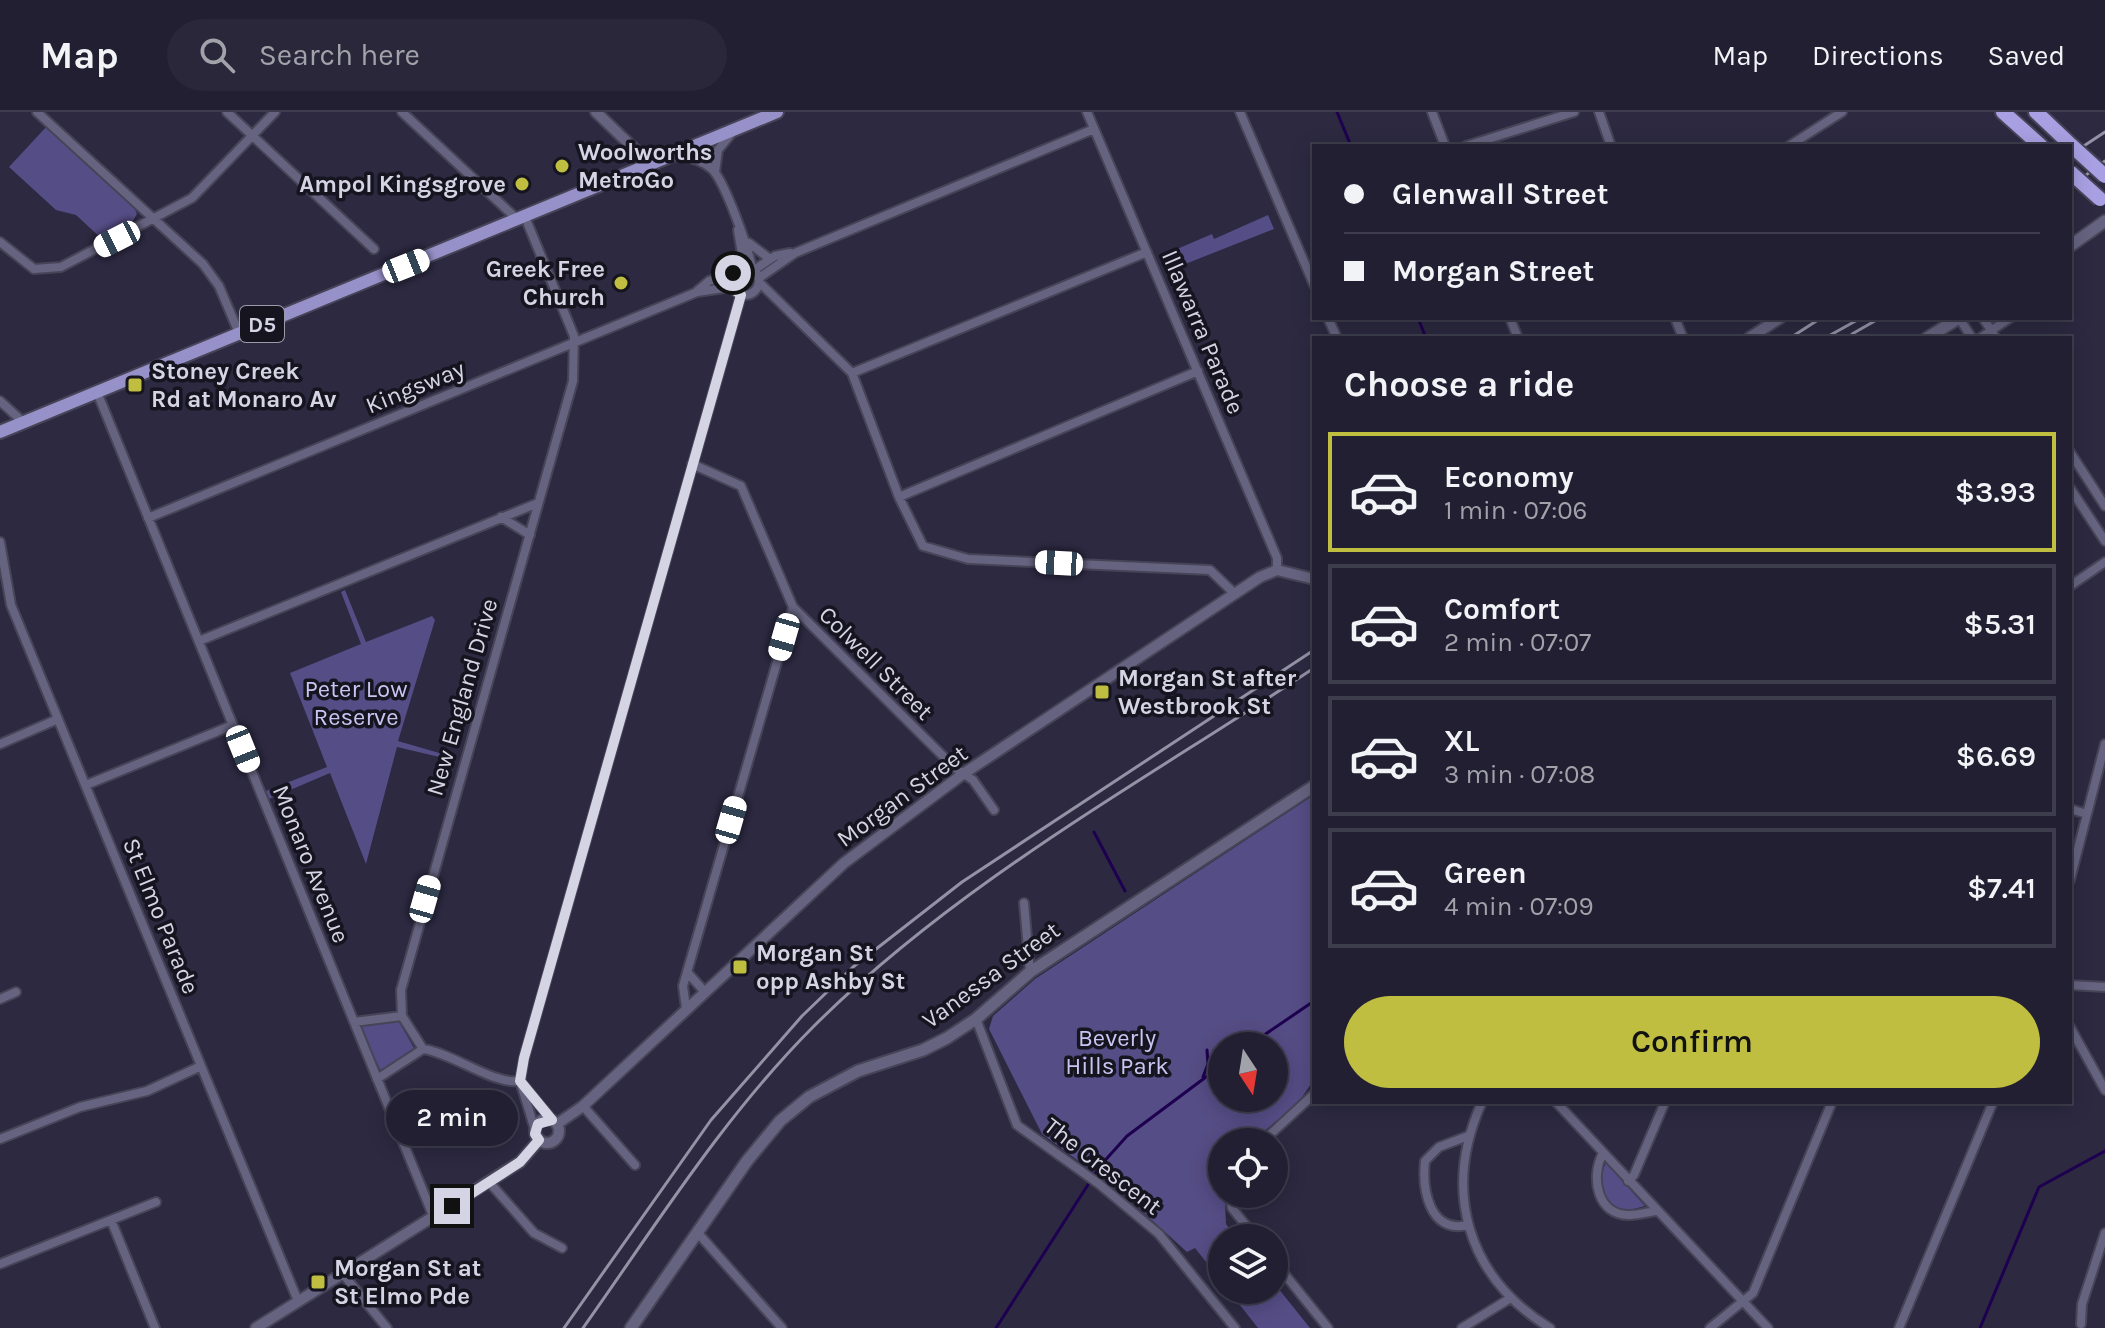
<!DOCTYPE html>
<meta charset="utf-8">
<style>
body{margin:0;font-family:Karla,sans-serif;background:#292739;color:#f1f3f6;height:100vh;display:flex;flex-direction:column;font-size:30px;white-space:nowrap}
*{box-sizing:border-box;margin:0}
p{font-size:26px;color:#a2a2ab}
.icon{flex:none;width:44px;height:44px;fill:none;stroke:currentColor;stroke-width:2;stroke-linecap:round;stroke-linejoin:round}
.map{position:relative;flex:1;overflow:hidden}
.side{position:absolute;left:1312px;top:224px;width:760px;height:768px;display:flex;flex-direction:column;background:#211f31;border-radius:0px;box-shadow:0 4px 20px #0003,0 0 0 2px #3e3d4d}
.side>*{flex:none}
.top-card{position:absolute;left:1312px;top:32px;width:760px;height:176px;border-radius:0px;box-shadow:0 4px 20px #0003,0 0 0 2px #3e3d4d;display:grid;align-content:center;height:176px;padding:0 32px;background:#211f31}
.needle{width:52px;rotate:168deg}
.controls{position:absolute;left:1208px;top:920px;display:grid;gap:16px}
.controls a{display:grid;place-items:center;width:80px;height:80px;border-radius:50%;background:#211f31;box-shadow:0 4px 20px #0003,0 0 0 2px #3e3d4d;font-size:40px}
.end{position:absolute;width:36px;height:36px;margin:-18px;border:10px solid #d5d4e4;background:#111;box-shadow:0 0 0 4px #111}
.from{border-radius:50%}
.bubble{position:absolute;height:56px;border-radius:28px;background:#211f31;box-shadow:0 4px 20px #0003,0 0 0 2px #3e3d4d;font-size:26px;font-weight:600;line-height:56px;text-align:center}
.car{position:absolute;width:24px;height:48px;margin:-24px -12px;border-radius:10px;box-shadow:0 0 6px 2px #0007;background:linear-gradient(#fff 24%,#345 0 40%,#fff 0 76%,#345 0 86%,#fff 0)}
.top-card b{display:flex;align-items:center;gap:28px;height:76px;font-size:30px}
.top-card b+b{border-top:2px solid #3e3d4d}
.top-card i{width:20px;height:20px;background:#f1f3f6}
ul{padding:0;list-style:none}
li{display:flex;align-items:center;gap:24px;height:120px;margin:0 16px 12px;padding:0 16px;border:4px solid #3e3d4d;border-radius:0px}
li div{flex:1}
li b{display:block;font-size:30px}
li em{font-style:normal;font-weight:600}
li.on{border-color:#bfbe41}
li>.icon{width:72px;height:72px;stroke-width:1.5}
h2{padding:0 32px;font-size:36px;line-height:96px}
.cta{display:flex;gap:16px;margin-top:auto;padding:16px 32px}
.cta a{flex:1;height:92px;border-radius:48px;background:#bfbe41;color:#111;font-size:32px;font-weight:600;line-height:92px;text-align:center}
header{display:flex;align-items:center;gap:48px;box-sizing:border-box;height:112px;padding:0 40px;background:#211f31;border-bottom:2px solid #3e3d4d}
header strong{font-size:38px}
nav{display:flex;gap:44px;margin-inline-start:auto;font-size:28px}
.search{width:560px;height:72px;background:#292739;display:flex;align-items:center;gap:20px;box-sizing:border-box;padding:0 28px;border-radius:44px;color:#a2a2ab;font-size:30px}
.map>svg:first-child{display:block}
.green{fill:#554d85;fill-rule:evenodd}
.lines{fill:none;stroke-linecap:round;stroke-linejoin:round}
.stream{stroke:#1e0050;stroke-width:3}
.minor-casing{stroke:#474458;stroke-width:12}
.tertiary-casing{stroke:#474458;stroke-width:14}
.secondary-casing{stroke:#474458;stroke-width:15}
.primary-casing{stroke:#474458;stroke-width:16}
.trunk-casing{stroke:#474458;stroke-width:18}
.minor{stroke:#65637f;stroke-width:8}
.tertiary{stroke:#65637f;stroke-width:10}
.secondary{stroke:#65637f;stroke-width:11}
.primary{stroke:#9791c9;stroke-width:12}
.trunk{stroke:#a8a0e2;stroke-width:14}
.rail{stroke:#9492a5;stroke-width:3}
.trunk-bridge-casing{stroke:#474458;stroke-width:18;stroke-linecap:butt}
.trunk-bridge{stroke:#a8a0e2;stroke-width:14}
.route{stroke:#d5d4e4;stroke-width:10}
.poi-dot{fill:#bfbe41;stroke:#15141f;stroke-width:3}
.labels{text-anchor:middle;stroke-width:7;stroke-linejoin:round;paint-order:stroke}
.shield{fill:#15141f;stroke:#9b9aa9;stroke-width:2}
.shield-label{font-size:22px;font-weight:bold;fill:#d5d4e4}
.poi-label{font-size:24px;font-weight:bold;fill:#d5d4e4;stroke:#15141f;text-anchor:start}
.street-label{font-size:24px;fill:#d5d4e4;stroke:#15141f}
.park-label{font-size:24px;fill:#c9c5f3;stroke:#15141f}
</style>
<header>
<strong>Map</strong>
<div class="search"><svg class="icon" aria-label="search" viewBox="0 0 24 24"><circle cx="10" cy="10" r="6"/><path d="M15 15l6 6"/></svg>Search here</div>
<nav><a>Map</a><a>Directions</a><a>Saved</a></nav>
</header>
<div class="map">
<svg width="2105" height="1216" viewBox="0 0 2105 1216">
<rect width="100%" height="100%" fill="#2c2941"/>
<path class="green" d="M47,14L133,93L137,102L129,115L103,128L76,103L56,98L9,55Z
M1268,103L1274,117L1170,158L1163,143L1212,122L1214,127Z
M345,478L366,530L432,504L435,508L398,629L453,645L452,648L397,635L366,752L330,661L269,687L266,679L327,655L290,561L361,532L341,480Z
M1314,683V967L1299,990L1251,1030H1222L1226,1112L1237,1126H1222V1170L1195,1136L1187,1140L1122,1081L1042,1022L989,917L993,904L1035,867ZM1222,934H1274V986H1222Z
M398,908L414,936L381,959L358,914Z
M1606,1051L1645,1094L1626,1099L1612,1094C1602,1082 1598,1065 1606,1051Z
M1274,1171L1310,1216H1258L1228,1178H1274Z"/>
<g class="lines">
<path class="stream" d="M1337,0L1351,34
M1418,206L1426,226
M1094,720L1125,779
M1248,934L1314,889
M1203,965L1208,952L1207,938
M996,1216L1100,1054L1127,1024L1222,953
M1980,1216L2039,1075L2105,1039"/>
<defs>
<path id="minor" d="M37,0L203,152L219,174L239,221
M227,0L374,137
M402,0L518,108
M1087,0L1277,446V458
M1240,0L1314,173
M1432,0L1445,34
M1599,0L1611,34
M1466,34L1574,0
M1789,34L1842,0
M677,43C690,45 702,48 712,57C725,70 749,137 752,157
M715,60L718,38L731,22
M738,118L742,142L739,156
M0,130L34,157L61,155L192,86L275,0
M749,131L770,147
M731 169a14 14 0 1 1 28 0a14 14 0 1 1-28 0Z
M754,158L775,144L790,141
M759,166L795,141L1094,17
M760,171L852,261L899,385L923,434L968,447L1210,458L1235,482
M697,179L709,169L733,161
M1328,206L1337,226
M1510,206L1518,226
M1675,206L1683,226
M1959,206L1972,226
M1983,206L1996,226
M1980,226L2010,206
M852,261L1147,140
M97,280L434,1106
M0,289L23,310
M2070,340L2105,394
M692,352L741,374L793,495L955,656L973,668L994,698
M2070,376L2105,429
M899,385L1198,259
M501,405L530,423
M148,406L697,180L731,175
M0,430L11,493L298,1189
M2070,474L2105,450
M199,529L538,391
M0,632L58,607
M86,673L233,613
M2070,697L2087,702
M2070,768L2105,632
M1024,791L1030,860
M687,860L704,879
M2070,873L2105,875
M0,887L16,880
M686,896L683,874L793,495
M976,907L1017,1013L1099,1072L1159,1122L1235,1216
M354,910L402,904
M2070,915L2105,978
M423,937L402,904L401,878L573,269L574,224L525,105
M377,967L423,937C453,941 493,973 520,969L552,1008
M1482,990C1442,1079 1467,1165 1550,1216
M1556,990L1768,1216
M583,994L635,1053
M535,1018L520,969L524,946L741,183
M0,1027L80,995L147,979L201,954
M1262,1030L1314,982
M1603,1041C1590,1065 1597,1104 1630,1103C1639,1103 1648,1100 1656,1099
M1628,1069L1634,1063L1665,990
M489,1070L534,1121L562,1136
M1229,1082L1232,1096L1256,1126
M111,1108L155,1216
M1468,1113C1429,1122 1422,1077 1425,1049L1439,1035L1468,1024
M697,1120L782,1216
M1274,1149L1328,1216
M0,1152L156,1090
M343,1162L387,1216
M2081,1212L2082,1192L2105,1121
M1462,1216L1509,1187
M1710,1216L1753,1181L1832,990
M1899,1216L1993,990"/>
<path id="tertiary" d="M596,0L650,52
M1749,226L1780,206
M535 1019a12 12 0 1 1 24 0a12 12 0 1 1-24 0Z
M557,1012L583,994L844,751L963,662L1260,465L1277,458L1314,467
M256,1216L520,1050L539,1028"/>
<path id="secondary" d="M2070,134L2105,109
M1927,226L1959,206
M631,1216L747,1049L780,1009L809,985L858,959L923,938L947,926L976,907L1030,860L1314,674"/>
<path id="primary" d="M0,320L777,0"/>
<path id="trunk" d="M2003,0L2041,34
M2036,0L2072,34"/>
</defs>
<use href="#minor" class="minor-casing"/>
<use href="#tertiary" class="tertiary-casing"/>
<use href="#secondary" class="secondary-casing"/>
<use href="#primary" class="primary-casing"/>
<use href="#trunk" class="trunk-casing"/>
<use href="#minor" class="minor"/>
<use href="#tertiary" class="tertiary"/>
<use href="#secondary" class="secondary"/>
<use href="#primary" class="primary"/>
<use href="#trunk" class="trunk"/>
<path class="rail" d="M2070,43L2105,20
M2070,75L2105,49
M1852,222L1880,206
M1790,226L1821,206
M1825,226L1861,206
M564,1216L711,1008L802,904L853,855L962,770L1314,538
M583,1216C656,1113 724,1004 814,914C960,769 1144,669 1314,556"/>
<defs>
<path id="trunk-bridge" d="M2072,34L2105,64
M2070,60L2100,87"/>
</defs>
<use href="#trunk-bridge" class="trunk-bridge-casing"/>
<use href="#trunk-bridge" class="trunk-bridge"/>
</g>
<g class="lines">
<path class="route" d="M452,1094L520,1050L539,1028L535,1022L538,1012L552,1008L520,969L524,946L741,183L731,175L733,161"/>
</g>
<g class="poi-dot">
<circle cx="562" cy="54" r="8"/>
<circle cx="522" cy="72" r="8"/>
<circle cx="621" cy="171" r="8"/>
<rect x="127" y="265" width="16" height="16" rx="4"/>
<rect x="1094" y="572" width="16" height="16" rx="4"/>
<rect x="732" y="847" width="16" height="16" rx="4"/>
<rect x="310" y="1162" width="16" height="16" rx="4"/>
</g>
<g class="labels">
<rect class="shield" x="240" y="194" width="44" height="36" rx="6"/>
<g class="shield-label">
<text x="262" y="220">D5</text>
</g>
<g class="poi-label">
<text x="578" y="48">Woolworths<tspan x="578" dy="28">MetroGo</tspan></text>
<text x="506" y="80" text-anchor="end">Ampol Kingsgrove</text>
<text x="605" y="165" text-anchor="end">Greek Free<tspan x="605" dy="28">Church</tspan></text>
<text x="151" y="267">Stoney Creek<tspan x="151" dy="28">Rd at Monaro Av</tspan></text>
<text x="1118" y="574">Morgan St after<tspan x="1118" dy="28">Westbrook St</tspan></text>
<text x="756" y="849">Morgan St<tspan x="756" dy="28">opp Ashby St</tspan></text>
<text x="334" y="1164">Morgan St at<tspan x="334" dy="28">St Elmo Pde</tspan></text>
</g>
<g class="street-label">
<text transform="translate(1203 220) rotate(67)" y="8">Illawarra Parade</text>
<text transform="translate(415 275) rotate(-22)" y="8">Kingsway</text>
<text transform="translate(876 551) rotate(45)" y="8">Colwell Street</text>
<text transform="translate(462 585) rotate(-74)" y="8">New England Drive</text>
<text transform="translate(902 684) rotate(-36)" y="8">Morgan Street</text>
<text transform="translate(311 752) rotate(68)" y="8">Monaro Avenue</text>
<text transform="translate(161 804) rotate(68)" y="8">St Elmo Parade</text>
<text transform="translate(991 863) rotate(-36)" y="8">Vanessa Street</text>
<text transform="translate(1103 1054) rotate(38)" y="8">The Crescent</text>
</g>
<g class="park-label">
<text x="356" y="585">Peter Low<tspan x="356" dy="28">Reserve</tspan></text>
<text x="1117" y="934">Beverly<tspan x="1117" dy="28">Hills Park</tspan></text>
</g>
</g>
</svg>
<div class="controls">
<a><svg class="needle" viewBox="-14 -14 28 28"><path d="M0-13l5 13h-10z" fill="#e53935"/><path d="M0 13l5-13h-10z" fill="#a2a2ab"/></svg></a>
<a><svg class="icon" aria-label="locate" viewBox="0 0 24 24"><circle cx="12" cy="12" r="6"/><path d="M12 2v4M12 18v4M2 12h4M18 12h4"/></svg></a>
<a><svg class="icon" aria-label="layers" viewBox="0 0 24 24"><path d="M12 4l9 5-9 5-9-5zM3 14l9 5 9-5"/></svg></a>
</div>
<i class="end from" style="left:733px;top:161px"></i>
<i class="end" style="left:452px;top:1094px"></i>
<div class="bubble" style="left:386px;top:978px;width:132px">2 min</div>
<i class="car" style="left:117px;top:127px;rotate:243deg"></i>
<i class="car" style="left:406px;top:154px;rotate:68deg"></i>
<i class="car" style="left:1059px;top:451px;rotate:273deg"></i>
<i class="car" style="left:784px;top:525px;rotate:196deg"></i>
<i class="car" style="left:243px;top:637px;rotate:158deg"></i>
<i class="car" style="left:731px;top:708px;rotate:16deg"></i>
<i class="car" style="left:425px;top:787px;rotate:16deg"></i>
<div class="top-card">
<b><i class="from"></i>Glenwall Street</b>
<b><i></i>Morgan Street</b>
</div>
<section class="side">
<h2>Choose a ride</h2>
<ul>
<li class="on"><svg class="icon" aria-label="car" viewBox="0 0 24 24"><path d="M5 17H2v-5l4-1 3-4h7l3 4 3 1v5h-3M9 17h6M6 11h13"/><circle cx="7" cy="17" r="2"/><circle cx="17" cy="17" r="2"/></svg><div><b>Economy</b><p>1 min · 07:06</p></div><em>$3.93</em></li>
<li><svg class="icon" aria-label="car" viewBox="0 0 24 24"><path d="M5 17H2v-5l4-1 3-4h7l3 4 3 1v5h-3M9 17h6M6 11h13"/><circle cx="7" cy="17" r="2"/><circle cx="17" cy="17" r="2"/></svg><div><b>Comfort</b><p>2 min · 07:07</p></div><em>$5.31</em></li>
<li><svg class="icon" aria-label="car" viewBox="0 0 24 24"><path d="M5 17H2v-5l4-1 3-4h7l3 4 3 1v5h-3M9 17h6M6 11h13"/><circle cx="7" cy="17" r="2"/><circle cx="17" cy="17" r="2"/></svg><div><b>XL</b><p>3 min · 07:08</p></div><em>$6.69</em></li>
<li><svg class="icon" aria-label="car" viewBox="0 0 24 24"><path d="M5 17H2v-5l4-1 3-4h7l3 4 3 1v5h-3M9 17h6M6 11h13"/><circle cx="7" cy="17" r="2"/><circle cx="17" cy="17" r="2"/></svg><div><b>Green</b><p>4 min · 07:09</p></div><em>$7.41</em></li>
</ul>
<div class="cta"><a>Confirm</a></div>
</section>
</div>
